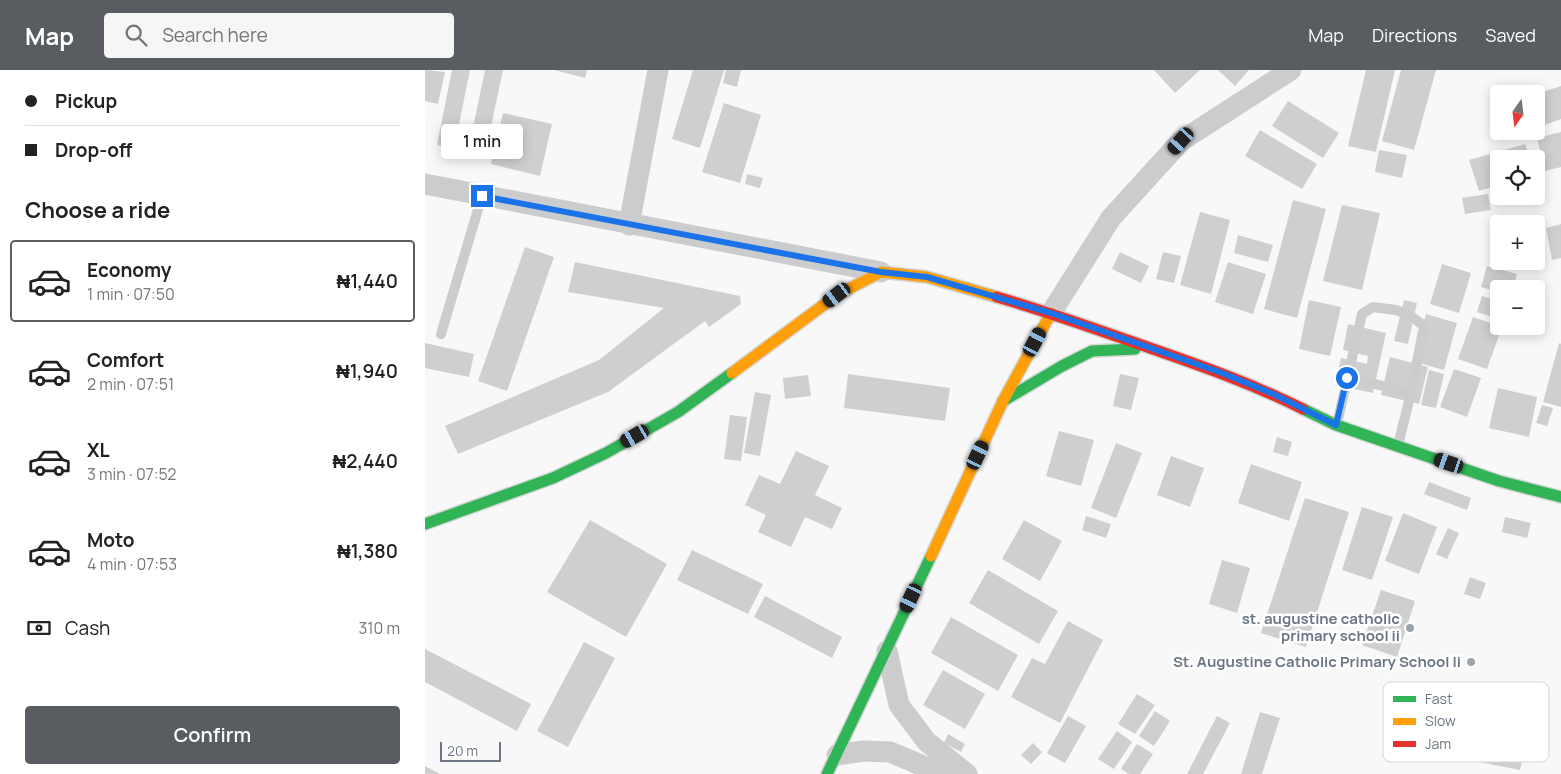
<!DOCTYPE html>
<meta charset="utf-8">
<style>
body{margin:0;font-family:Manrope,sans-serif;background:#f6f6f6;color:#222;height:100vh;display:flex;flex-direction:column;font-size:19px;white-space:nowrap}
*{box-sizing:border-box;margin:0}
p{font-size:16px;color:#767676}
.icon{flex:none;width:28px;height:28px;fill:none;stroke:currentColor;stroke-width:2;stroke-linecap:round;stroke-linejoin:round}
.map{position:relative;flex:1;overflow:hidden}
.drawer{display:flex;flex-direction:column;background:#fff;width:425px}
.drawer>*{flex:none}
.guide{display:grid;align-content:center;height:110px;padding:0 25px;background:#fff}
.needle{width:32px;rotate:194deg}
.fabs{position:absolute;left:1065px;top:15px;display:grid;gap:10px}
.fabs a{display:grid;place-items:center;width:55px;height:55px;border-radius:5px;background:#fff;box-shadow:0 2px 12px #0003;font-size:25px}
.scale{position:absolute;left:15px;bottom:12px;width:61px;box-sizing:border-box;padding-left:5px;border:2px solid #6c7684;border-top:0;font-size:14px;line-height:18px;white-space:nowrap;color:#6c7684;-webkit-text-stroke:4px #fff;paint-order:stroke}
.end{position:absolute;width:22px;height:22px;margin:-11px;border:6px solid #1a73e8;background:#fff;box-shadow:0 0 0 2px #fff}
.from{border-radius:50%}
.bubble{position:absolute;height:35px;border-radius:5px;background:#fff;box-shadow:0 2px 12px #0003;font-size:16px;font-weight:600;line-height:35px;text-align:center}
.car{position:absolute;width:15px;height:30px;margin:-15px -8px;border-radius:6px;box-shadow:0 0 4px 1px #0007;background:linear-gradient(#222 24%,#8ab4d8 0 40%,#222 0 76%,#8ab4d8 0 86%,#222 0)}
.guide b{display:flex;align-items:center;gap:18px;height:48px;font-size:19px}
.guide b+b{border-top:1px solid #e0e0e0}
.guide i{width:12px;height:12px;background:#222}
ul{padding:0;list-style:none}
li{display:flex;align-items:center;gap:15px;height:82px;margin:0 10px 8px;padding:0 15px;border:2px solid transparent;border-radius:5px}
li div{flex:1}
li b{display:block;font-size:19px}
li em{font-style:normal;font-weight:600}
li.current{border-color:#595c61}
li>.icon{width:45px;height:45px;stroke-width:1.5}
h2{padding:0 25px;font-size:22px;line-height:60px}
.pay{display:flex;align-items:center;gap:12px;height:55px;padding:0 25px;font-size:19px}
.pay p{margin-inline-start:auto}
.button{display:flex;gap:10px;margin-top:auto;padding:10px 25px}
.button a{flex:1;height:58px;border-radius:5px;background:#595c61;color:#fff;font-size:20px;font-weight:600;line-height:58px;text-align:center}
header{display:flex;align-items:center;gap:30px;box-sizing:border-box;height:70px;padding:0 25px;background:#595c61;color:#fff}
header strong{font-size:24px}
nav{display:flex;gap:28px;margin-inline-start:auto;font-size:18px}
.search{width:350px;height:45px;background:#f6f6f6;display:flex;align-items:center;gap:12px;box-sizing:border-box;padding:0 18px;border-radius:5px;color:#767676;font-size:19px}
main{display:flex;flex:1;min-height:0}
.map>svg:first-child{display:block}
.building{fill:#cecfd1}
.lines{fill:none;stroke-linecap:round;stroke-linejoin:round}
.fast-casing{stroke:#d4d5d5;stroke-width:14}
.slow-casing{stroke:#d4d5d5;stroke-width:14}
.jam-casing{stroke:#d4d5d5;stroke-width:14}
.lane{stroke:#cbccce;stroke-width:10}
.street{stroke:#cbccce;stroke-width:21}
.fast{stroke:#30b455;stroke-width:11}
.slow{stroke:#ff9f0a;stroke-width:11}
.jam{stroke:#e5322d;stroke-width:11}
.route{stroke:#1a73e8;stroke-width:6}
.poi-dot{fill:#9da4ad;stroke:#fff;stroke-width:2}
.labels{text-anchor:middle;stroke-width:5;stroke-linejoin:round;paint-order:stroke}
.poi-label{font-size:15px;font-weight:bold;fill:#6c7684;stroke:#fff;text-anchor:end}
.key{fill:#fff;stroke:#d3d6da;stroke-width:1}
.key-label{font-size:14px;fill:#6c7684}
</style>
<header>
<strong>Map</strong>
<div class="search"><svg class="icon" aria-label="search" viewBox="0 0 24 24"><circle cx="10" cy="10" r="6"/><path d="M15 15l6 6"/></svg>Search here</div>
<nav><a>Map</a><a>Directions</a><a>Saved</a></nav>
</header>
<main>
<section class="drawer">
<div class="guide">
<b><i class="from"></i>Pickup</b>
<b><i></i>Drop-off</b>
</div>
<h2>Choose a ride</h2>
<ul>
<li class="current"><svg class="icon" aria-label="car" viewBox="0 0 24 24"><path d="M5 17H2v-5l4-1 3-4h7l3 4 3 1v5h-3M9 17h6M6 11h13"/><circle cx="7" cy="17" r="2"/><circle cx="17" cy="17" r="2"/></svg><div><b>Economy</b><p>1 min · 07:50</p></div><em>₦1,440</em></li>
<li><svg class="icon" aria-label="car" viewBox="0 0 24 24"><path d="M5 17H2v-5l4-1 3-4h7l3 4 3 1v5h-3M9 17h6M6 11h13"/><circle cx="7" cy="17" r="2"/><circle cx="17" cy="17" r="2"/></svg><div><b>Comfort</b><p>2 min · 07:51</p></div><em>₦1,940</em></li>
<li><svg class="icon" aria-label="car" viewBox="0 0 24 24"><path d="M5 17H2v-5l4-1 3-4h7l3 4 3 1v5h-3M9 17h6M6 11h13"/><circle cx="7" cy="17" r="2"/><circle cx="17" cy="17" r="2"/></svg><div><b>XL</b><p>3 min · 07:52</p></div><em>₦2,440</em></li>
<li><svg class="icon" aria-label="car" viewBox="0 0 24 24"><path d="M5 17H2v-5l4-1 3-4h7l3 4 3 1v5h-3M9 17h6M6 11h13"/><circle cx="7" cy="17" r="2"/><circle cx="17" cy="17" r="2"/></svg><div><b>Moto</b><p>4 min · 07:53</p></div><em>₦1,380</em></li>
</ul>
<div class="pay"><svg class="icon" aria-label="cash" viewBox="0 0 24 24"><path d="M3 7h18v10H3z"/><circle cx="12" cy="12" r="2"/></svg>Cash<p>310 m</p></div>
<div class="button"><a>Confirm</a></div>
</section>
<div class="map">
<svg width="1136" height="704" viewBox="0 0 1136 704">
<rect width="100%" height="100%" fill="#f8f8f8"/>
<path class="building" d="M0,0L20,2L13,34L0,31Z
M27,0H45L29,79L12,75Z
M60,0H78L61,80L44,77Z
M129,0H162L160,8Z
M268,0H299L275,78L247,69Z
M301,0H316L312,17L298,13Z
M729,0H775L750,23Z
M793,0H824L810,16Z
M941,0H970L951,82L923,76Z
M976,0H1011L989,80L957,71Z
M1136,16V49L1111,58V24Z
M863,31L914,63L898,88L847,56Z
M299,33L336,45L315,113L277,102Z
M1074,37V61L1100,62L1076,70L1066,40Z
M78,43L127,54L115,106L66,94Z
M835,60L892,94L877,119L820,86Z
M1136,62V97L1120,101L1112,68Z
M1100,74L1105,89H1074V115L1054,121L1044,90Z
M954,80L982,85L977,108L950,102Z
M322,104L338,108L335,118L320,114Z
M1063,124L1066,140L1040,144L1037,128Z
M868,130L901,139L872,248L839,239Z
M917,135L955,143L937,220L898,211Z
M775,142L805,150L786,224L755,215Z
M1136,154V188L1127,190L1121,158Z
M813,165L848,175L843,192L809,183Z
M100,177L129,187L82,321L53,311Z
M695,182L724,196L716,213L687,199Z
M738,182L756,186L749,213L731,209Z
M150,192L315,226L316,234L284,257L280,251L183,322L33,384L20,356L174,290L239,238L143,222Z
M803,192L841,204L828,244L790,232Z
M1017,194L1046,203L1034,243L1005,234Z
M1062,196L1092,204L1088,219H1074V222L1056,217Z
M1057,226L1074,231V249L1052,242Z
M884,230L916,237L905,286L874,279Z
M979,230L992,233L983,274L969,271Z
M1001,244L1032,253L1019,300L987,291Z
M1048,247L1077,257L1062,299L1033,289Z
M923,254L961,263L948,323L910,315L916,288L942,294L943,286L918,280Z
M0,273L49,284L44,307L0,298Z
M1134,273L1136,274V337L1118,332Z
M965,287L1003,297L994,334L956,325Z
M1029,299L1056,308L1042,347L1015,337Z
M1004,300L1019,304L1011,338L996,335Z
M423,304L525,318L520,351L419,338Z
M695,304L714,308L706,340L688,336Z
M383,305L386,326L360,329L358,308Z
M1073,318L1112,327L1104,367L1064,358Z
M330,322L346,325L335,386L319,383Z
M1117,335L1128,338L1122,356L1111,353Z
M305,345L322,347L316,391L299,389Z
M634,361L669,370L656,416L621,406Z
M852,367L867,372L863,386L848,382Z
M691,373L717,383L691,448L666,438Z
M371,381L404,396L390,425L417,438L407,459L380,447L366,477L333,462L341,445L320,435L334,405L355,414Z
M746,386L779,398L765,437L732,425Z
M826,394L877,412L864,451L813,433Z
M1004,412L1046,428L1042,440L999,424Z
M880,428L924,442L881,577L836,563Z
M937,437L968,447L947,510L917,500Z
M978,443L1012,457L994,504L960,491Z
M661,446L686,454L681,468L657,460Z
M1080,447L1106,453L1102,468L1077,462Z
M165,450L242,494L201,567L122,522Z
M599,450L637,471L615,511L577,489Z
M1023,458L1034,463L1022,489L1011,484Z
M267,480L338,514L323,544L252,510Z
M797,490L825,498L812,543L784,534Z
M563,500L633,541L614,574L544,533Z
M1045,507L1061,513L1055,529L1039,524Z
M956,520L990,531L972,587L937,575Z
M340,526L417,567L407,588L329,547Z
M526,547L593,585L573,621L506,583Z
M643,551L678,570L635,653L586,627L607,588L620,594Z
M159,572L190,588L143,677L112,661Z
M0,579L106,634L92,661L0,612Z
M518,600L560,624L540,659L498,635Z
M1063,620L1110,629L1095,700L1049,691Z
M712,624L730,635L710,664L693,654Z
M730,641L745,651L729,676L714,666Z
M835,642L855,648L837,704H816Z
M643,646L661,656L640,693L622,683Z
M792,646L805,653L778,704H762Z
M692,661L707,672L689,699L673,689Z
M523,664L540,674L536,682L519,673Z
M608,673L617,682L606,694L596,685Z
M712,674L728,684L715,704H704L696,699Z
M0,696L15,704H0Z"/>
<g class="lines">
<defs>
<path id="fast" d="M578,331L637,296L667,281L710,279
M878,339L911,355L1074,411L1136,427
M0,454L128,408L181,383L253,342L307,303
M402,704L506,486"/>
<path id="slow" d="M307,303L412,225L456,202L502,207L572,227
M506,486L578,331L626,243"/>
<path id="jam" d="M572,227C624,242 674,260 725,278C777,296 828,314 878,339"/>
</defs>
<use href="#fast" class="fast-casing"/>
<use href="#slow" class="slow-casing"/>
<use href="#jam" class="jam-casing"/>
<path class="lane" d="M16,264L57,126
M922,307L986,323
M912,354L937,244L948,237L971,240L986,246L999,256L986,323L973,375"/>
<path class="street" d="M0,114L456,202
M204,155L233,0
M626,243L686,148L756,71L866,0
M462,581L474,635L502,672L542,704
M412,685L439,681L465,682L517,704"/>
<use href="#fast" class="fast"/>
<use href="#slow" class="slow"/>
<use href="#jam" class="jam"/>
</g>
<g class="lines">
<path class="route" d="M57,126L456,202L502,207L626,243L797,303L846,323L911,355L922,308"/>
</g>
<g class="poi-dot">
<circle cx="985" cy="558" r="5"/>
<circle cx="1046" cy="592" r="5"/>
</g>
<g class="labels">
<g class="poi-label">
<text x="975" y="554">st. augustine catholic<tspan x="975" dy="17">primary school ii</tspan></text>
<text x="1036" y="597">St. Augustine Catholic Primary School Ii</text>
</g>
</g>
<rect x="958" y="612" width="166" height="80" rx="8" class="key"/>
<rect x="968" y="626" width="23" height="6" fill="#30b455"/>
<rect x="968" y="648" width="23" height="7" fill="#ff9f0a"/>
<rect x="968" y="671" width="23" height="6" fill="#e5322d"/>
<g class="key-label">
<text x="1000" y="634">Fast</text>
<text x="1000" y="656">Slow</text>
<text x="1000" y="679">Jam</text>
</g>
</svg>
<div class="fabs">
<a><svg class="needle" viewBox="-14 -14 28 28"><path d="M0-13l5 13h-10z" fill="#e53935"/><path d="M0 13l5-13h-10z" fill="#767676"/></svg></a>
<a><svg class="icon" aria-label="locate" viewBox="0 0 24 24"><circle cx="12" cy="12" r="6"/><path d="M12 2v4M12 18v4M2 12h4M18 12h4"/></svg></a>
<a>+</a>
<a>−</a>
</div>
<div class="scale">20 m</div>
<i class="end from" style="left:922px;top:308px"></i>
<i class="end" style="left:57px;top:126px"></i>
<div class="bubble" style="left:16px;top:54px;width:82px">1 min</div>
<i class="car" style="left:756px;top:71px;rotate:222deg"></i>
<i class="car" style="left:412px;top:225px;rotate:233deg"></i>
<i class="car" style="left:610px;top:272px;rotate:28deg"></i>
<i class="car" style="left:210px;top:366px;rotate:240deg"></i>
<i class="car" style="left:553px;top:385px;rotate:25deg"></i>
<i class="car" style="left:1024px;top:393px;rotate:289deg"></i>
<i class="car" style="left:486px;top:528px;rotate:205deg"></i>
</div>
</main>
